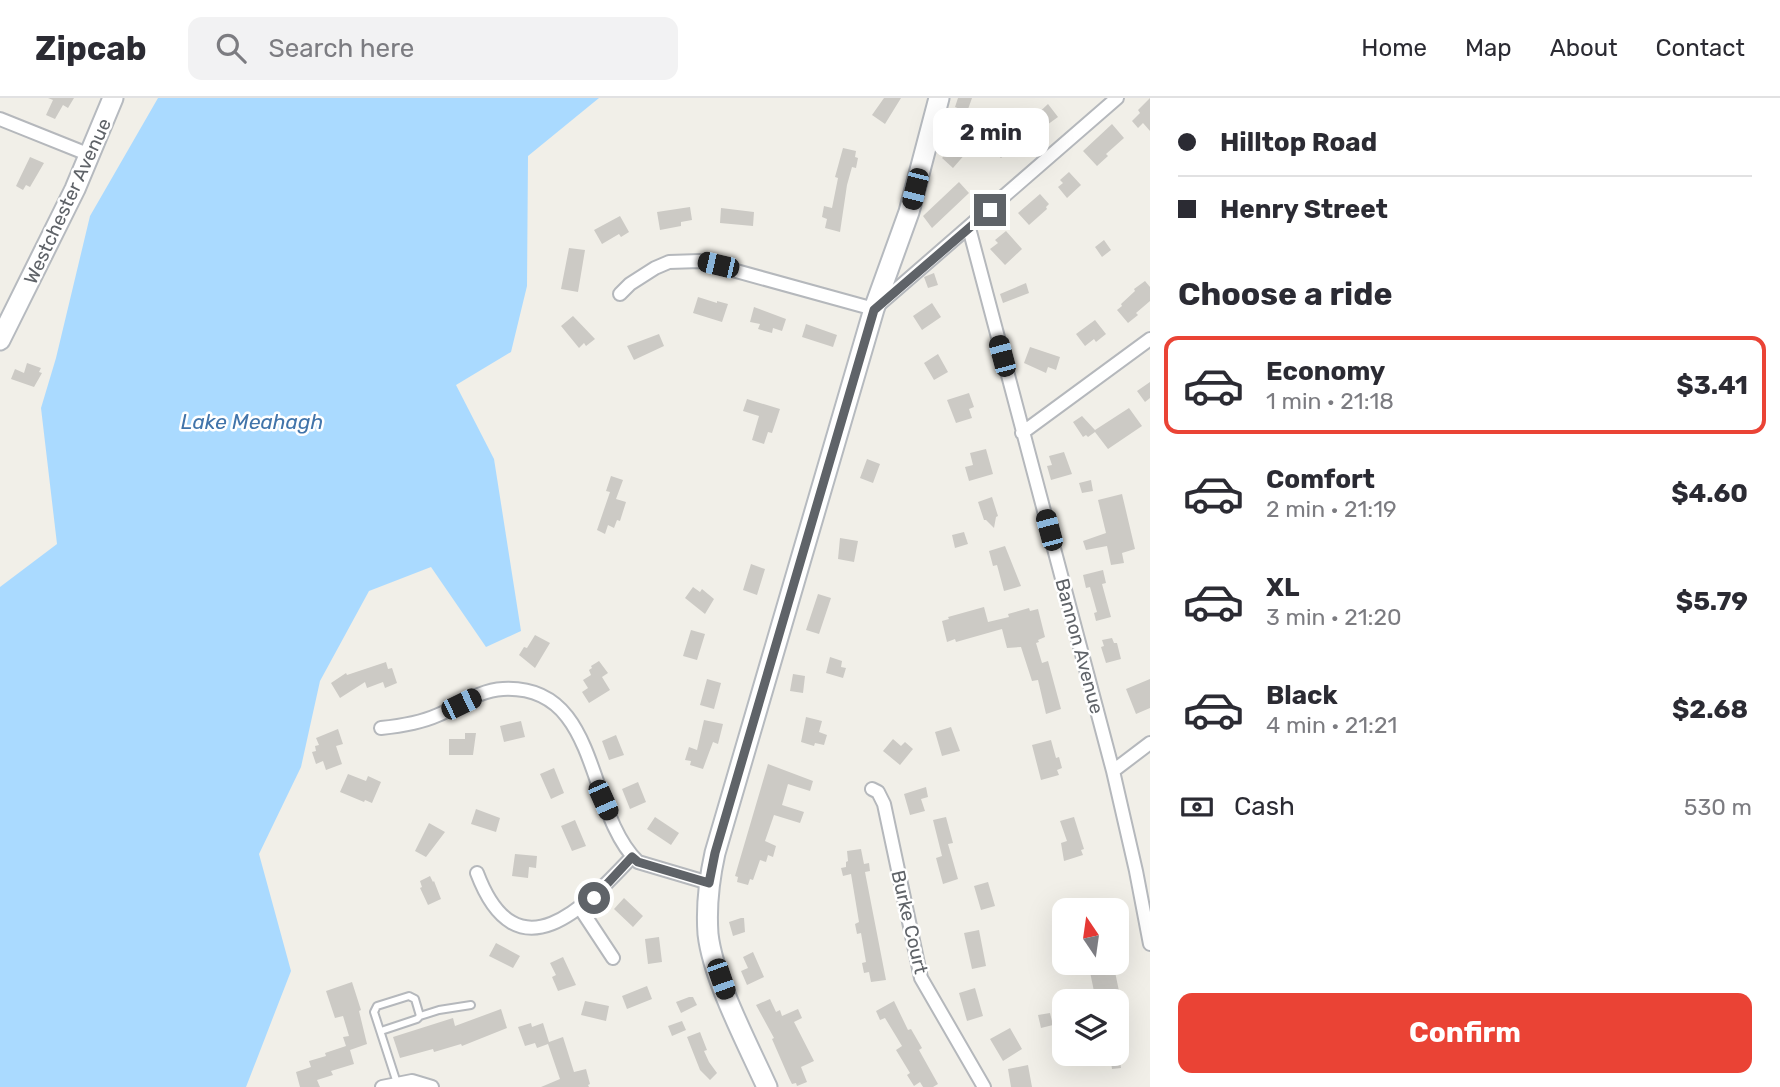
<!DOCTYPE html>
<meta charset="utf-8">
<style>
body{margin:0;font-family:Rubik,sans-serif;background:#f2f2f3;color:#2b2b33;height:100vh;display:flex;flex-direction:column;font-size:26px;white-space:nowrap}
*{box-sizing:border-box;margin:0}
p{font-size:23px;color:#7c7c81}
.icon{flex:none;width:38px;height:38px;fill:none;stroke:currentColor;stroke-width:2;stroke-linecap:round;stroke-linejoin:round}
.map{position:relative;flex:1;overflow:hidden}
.side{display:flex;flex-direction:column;background:#fff;width:630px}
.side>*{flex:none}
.hud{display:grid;align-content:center;height:154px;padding:0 28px;background:#fff}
.needle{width:46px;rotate:347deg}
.tools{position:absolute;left:1052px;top:800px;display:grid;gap:14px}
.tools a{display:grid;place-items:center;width:77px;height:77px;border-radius:14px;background:#fff;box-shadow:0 7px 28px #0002;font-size:35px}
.end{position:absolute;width:32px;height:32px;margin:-16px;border:9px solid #5f6368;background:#fff;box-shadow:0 0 0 4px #fff}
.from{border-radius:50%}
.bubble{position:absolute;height:49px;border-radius:14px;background:#fff;box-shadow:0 7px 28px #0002;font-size:23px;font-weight:700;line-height:49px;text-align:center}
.car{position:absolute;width:21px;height:42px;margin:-21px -10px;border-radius:9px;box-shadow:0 0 5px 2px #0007;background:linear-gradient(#222 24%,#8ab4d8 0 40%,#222 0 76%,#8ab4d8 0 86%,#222 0)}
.hud b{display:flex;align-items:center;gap:24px;height:66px;font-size:26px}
.hud b+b{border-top:2px solid #e1e1e2}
.hud i{width:18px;height:18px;background:#2b2b33}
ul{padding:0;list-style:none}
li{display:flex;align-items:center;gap:21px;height:98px;margin:0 14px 10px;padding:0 14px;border:4px solid transparent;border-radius:14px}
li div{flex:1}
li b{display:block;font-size:26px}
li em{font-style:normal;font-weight:700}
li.current{border-color:#ea4335}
li>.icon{width:63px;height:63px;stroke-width:1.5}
h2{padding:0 28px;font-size:32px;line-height:84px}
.pay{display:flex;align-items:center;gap:18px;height:77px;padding:0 28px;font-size:26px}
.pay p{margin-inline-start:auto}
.action{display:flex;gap:14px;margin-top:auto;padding:14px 28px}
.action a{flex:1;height:80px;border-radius:14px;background:#ea4335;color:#fff;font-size:28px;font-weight:700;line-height:80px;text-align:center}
header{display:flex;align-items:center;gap:42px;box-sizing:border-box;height:98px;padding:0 35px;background:#fff;border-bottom:2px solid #e1e1e2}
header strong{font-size:33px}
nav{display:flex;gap:38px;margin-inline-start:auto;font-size:24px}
.search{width:490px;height:63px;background:#f2f2f3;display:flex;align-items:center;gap:18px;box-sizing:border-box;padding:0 24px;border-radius:14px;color:#7c7c81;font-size:26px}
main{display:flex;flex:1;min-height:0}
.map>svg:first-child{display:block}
.water{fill:#aadaff}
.building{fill:#cccac5}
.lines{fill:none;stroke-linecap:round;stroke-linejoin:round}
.lane-casing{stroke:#b5b8bc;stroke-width:10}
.street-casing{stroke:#b5b8bc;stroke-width:16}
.secondary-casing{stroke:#b6babf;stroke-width:23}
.lane{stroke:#fff;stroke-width:6}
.street{stroke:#fff;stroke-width:12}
.secondary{stroke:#fff;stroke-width:19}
.route{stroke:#5f6368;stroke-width:9}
.labels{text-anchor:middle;stroke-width:5;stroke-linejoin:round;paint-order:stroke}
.street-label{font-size:19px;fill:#5f6368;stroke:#fff}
.water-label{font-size:21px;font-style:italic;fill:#4174aa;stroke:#fff}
</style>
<header>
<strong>Zipcab</strong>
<div class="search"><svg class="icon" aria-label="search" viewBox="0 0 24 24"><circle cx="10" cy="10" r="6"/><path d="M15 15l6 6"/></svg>Search here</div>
<nav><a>Home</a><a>Map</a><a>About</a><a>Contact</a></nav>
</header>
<main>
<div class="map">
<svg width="1150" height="989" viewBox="0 0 1150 989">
<rect width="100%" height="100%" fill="#f1efe8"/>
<path class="water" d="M158,0H599L528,58L527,188L511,254L456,287L494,361L521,533L486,549L431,469L369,493L320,583L301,669L259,756L291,873L246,989H0V489L57,446L41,310L56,260L90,118Z"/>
<path class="building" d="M48,0H74L68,10L63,7L55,21L46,17L53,2Z
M884,0H901L885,26L872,17Z
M958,0H972L967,14L955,9Z
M1150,0V33L1143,25L1138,30L1132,23L1140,15L1138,12Z
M1048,6L1058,19L1040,32L1032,21Z
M965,24L980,39L953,70L942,60L962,38L957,33Z
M1112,26L1124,40L1106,56L1108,58L1097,68L1083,53Z
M991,32L1010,51L1001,60L982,42Z
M843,50L856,53L855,59L858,60L856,70L852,69L847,87L840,134L825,130L827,121L822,119L824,108L832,110L838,80L835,79Z
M30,59L44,65L30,89L26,87L23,92L16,88Z
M1069,74L1081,87L1067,100L1058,89L1063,85L1060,82Z
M959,84L969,95L932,130L923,118Z
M1040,96L1049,106L1046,109L1047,111L1029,127L1018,115Z
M690,109L692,122L681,124V128L660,132L657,114Z
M721,110L754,114L753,128L720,125Z
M620,118L629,134L621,139L619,136L602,146L594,132Z
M1006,133L1022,151L1005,167L990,151L998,145L995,142Z
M1104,142L1111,152L1102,159L1095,149Z
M569,150L585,152L578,194L561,191Z
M934,175L938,187L928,190L924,179Z
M1145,183L1150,189V203L1136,215L1138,217L1128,225L1117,212L1122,208L1121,206L1135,193L1134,191Z
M1026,185L1029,195L1003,205L1000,196Z
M698,199L717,205V203L728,206L722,224L693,215Z
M932,205L941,219L922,232L913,218Z
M754,209L786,221L782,233L773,230L772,235L758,231L760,226L750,224Z
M573,218L595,241L586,248L584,245L579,250L561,228Z
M1095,222L1106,236L1096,244L1094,241L1085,248L1076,236Z
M806,226L837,237L833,249L802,239Z
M659,236L664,248L634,262L627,248Z
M1030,249L1060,259L1056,272L1048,269L1046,275L1024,265Z
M938,256L948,274L934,282L924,265Z
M27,265L41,270L39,274L42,275L34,289L11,281L15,271L24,275Z
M1150,284V300L1145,304L1137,293Z
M969,295L974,309L969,311L972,320L956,325L947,302Z
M747,301L780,311L772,335L768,334L764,346L752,342L759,318L743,313Z
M1129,310L1142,328L1108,351L1095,334L1088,339L1086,337L1083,339L1073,324L1082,318L1095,332Z
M986,351L993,376L969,383L965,369L973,367L970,355Z
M1064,354L1072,376L1051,382L1047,368L1052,367L1049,358Z
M867,361L880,366L873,385L860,380Z
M611,378L623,382L616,401L626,404L620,423L617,422L614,430L608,427L605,436L597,432L610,394L606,393Z
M1091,382L1093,393L1082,395L1079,385Z
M1122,396L1135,451L1122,455L1124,465L1111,467L1107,448L1086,452L1083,443L1106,435L1098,402Z
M992,399L998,418L996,419L994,430L986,422H984L978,404Z
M964,434L968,446L955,450L952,437Z
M840,440L858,443L854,464L838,461Z
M1005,448L1021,488L1004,493L997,467L993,468L989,453Z
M751,466L765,471L757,497L743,492Z
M1103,472L1106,485L1102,486L1111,519L1096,523L1094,515L1097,514L1090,489L1086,490L1083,477Z
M693,489L700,494L702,491L714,501L705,516L685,500Z
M818,496L831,500L819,536L806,532Z
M984,509L988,524L1009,519L1008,516L1029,510L1030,513L1038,511L1045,539L1038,542L1039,544L1036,545L1042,565L1048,563L1061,611L1046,616L1038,582L1032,583L1021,549L1007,550L1002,531L956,544L955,541L947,544L942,523L949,521L948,519Z
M691,532L705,536L697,562L683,558Z
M535,537L550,545L535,570L519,557L524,549L527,550Z
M1112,540L1114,545H1117L1121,561L1106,565L1101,549L1104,548L1102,542Z
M830,559L842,563L841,569L846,570L843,580L826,575Z
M599,563L608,575L602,579L610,592L589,605L582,594L588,590L583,582L591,577L589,572L592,570L591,568Z
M386,564L388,571L392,570L397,585L385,590L383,584L367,590L365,584L340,600L331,585L346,575L347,577Z
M793,576L805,578L803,595L790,593Z
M707,581L721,585L714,611L700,607Z
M1150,581V610L1136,616L1126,591Z
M806,619L822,623L819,634L827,637L824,647L815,645L814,648L801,644Z
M704,622L723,626L718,646L713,644L703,671L690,667L691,663L685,662L689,649L697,652Z
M521,623L525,639L504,644L500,628Z
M951,629L960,653L942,658L935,634Z
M338,631L343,646L336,648L342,666L326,672L323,663L316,666L312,654L316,653L315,648L319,647L316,640Z
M465,635H476L473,657H449V641H465Z
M616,637L624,657L609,662L602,643Z
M893,641L901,648L905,644L913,651L900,667L883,653Z
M1051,642L1056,660L1059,659L1062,670L1057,672L1059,677L1041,682L1032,647Z
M768,666L813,683L810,693L788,686L782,707L804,714L800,725L774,717L765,743L776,748L773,759L768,757L766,764L760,762L753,782L750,781L748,787L737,784L738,779L735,778Z
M554,670L564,695L551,701L540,676Z
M348,676L366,683L368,678L381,684L372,705L365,702L364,704L340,694Z
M638,684L646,704L630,711L622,691Z
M926,689L928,699L921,701L925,713L910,717L904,696Z
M476,711L500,720L496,734L471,726Z
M655,719L679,735L671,747L647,731Z
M946,719L953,745L948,746L958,781L943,786L936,760L942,758L933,722Z
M1074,719L1084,751L1081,752L1083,757L1064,763L1061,745L1067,743L1060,723Z
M575,722L586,748L572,753L561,728Z
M429,725L445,734L426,759L415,753Z
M861,751L864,766L869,765L870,773L865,774L886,882L871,884L869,874L864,875L862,865L866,864L861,835L857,836L855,826L859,824L851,776L843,778L841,770L846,769V764L848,763L847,753Z
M515,756L537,758L536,770L529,769L528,780L512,778Z
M430,778L433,784L434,783L441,801L428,807L420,790L422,789L420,783Z
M988,784L995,808L981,812L974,788Z
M624,800L643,818L633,829L614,811Z
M741,820H744L745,834L733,838L729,824Z
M979,832L986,868L972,871L964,835Z
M659,839L662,864L648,866L645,841Z
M496,845L520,858L513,870L489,858Z
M753,854L764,879L747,887L741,873L748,870L743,859Z
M563,859L576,887L558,893L552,879L556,877L550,865Z
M1113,864L1120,898L1124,897L1126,908L1116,909V903H1096L1090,874L1096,873L1094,865Z
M352,884L361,912L359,913L367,946L350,952L354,966L331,973L333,977L317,982L320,989H300L296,974L311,969L309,963L326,958L325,955L346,948L343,939L349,938L343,918L335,920L326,893Z
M647,888L652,901L627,911L622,898Z
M975,890L983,918L967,923L959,895Z
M689,899H693L697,907L681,915L676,904Z
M770,901L776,914L780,912L782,918L798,911L802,920L794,924L814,963L801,969L807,984L797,988L796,985L792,986L789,980L772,941L774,940L756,907Z
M585,903L609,908L606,923L581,917Z
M894,903L908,932L911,931L922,950L919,952L938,986L933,989H923L920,984L914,988L907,977L910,975L896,952L902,948L885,920L880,922L876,913Z
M501,911L507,930L462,948L461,946L434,954L433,951L400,960L393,939L453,920L455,928Z
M1050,915L1053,927L1041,930L1038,917Z
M682,923L686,932L672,938L668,928Z
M531,925L532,929L543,925L549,944L563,939L574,974L586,971L590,986L588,987L589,989H541L560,981L548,946L537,950L535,945L525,948L518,929Z
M1010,930L1022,951L1003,963L990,941Z
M700,934L707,952L704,953L709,964L717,975L710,982L700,972L687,939Z
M1127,934L1129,950L1116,952V936Z
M1110,956H1119L1121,970L1112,971Z
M1028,967L1032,989H1011L1008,971Z"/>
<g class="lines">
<defs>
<path id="lane" d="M420,918L439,912L471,907
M381,933L417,921L420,918L415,901L409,898L377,908L374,914L397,985"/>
<path id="street" d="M0,21L90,57
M969,130L1113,673L1136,773L1150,846
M620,196L630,186L655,170L669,164L700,163L874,211L1117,0
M1022,335L1150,241
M381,630C401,628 420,625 438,617C459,608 479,592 503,591C601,586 585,713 638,764L709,785
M1113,673L1150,645
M872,691L878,694L884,706L921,880L984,989
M477,775C517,881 585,809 632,759
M580,810L613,860
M382,989L412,983L432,989"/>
<path id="secondary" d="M0,242L75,91L113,0
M767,989C748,947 713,881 708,836C706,808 709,782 715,755L874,211L909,114L939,0"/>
</defs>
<use href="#lane" class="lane-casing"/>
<use href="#street" class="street-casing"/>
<use href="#secondary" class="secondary-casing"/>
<use href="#lane" class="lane"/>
<use href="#street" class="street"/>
<use href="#secondary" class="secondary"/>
</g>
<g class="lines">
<path class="route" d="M594,800L632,759L638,764L709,785L715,755L874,212L990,112"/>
</g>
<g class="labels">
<g class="street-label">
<text transform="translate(67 103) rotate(-65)" y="7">Westchester Avenue</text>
<text transform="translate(1080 548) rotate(75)" y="7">Bannon Avenue</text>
<text transform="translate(910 824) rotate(77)" y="7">Burke Court</text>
</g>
<g class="water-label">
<text x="252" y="331">Lake Meahagh</text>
</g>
</g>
</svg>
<div class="tools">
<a><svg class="needle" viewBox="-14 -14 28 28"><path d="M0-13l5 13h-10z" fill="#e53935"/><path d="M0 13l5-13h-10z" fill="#7c7c81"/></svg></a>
<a><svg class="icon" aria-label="layers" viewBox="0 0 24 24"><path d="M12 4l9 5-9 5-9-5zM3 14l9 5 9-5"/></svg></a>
</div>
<i class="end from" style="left:594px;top:800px"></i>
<i class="end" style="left:990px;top:112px"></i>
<div class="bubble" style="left:933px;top:10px;width:116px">2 min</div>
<i class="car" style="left:915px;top:91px;rotate:194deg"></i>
<i class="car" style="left:718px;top:167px;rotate:283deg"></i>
<i class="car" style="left:1002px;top:258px;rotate:345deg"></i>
<i class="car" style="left:1049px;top:432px;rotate:345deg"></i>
<i class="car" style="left:461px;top:606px;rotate:64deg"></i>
<i class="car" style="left:603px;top:702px;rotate:156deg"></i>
<i class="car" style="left:721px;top:881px;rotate:161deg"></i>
</div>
<section class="side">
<div class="hud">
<b><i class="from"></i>Hilltop Road</b>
<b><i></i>Henry Street</b>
</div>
<h2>Choose a ride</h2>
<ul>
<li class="current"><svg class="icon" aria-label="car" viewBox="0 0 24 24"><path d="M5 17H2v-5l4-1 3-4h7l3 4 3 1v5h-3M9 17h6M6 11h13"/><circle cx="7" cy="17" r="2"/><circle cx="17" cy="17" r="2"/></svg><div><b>Economy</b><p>1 min · 21:18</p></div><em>$3.41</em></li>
<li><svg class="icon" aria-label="car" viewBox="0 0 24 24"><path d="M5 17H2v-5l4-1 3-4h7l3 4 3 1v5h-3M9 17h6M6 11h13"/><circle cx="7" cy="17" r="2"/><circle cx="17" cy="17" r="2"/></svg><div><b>Comfort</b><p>2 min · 21:19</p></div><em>$4.60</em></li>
<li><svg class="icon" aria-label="car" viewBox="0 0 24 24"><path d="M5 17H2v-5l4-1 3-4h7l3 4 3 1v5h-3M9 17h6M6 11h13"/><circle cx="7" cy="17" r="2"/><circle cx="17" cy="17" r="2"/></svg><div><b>XL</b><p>3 min · 21:20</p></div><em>$5.79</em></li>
<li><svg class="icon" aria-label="car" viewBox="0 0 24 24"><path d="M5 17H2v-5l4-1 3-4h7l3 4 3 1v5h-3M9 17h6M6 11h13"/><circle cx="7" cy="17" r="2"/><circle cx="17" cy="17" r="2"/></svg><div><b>Black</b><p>4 min · 21:21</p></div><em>$2.68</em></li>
</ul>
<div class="pay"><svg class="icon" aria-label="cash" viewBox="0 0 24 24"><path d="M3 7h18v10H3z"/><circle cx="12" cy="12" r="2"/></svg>Cash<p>530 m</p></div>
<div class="action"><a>Confirm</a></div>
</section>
</main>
